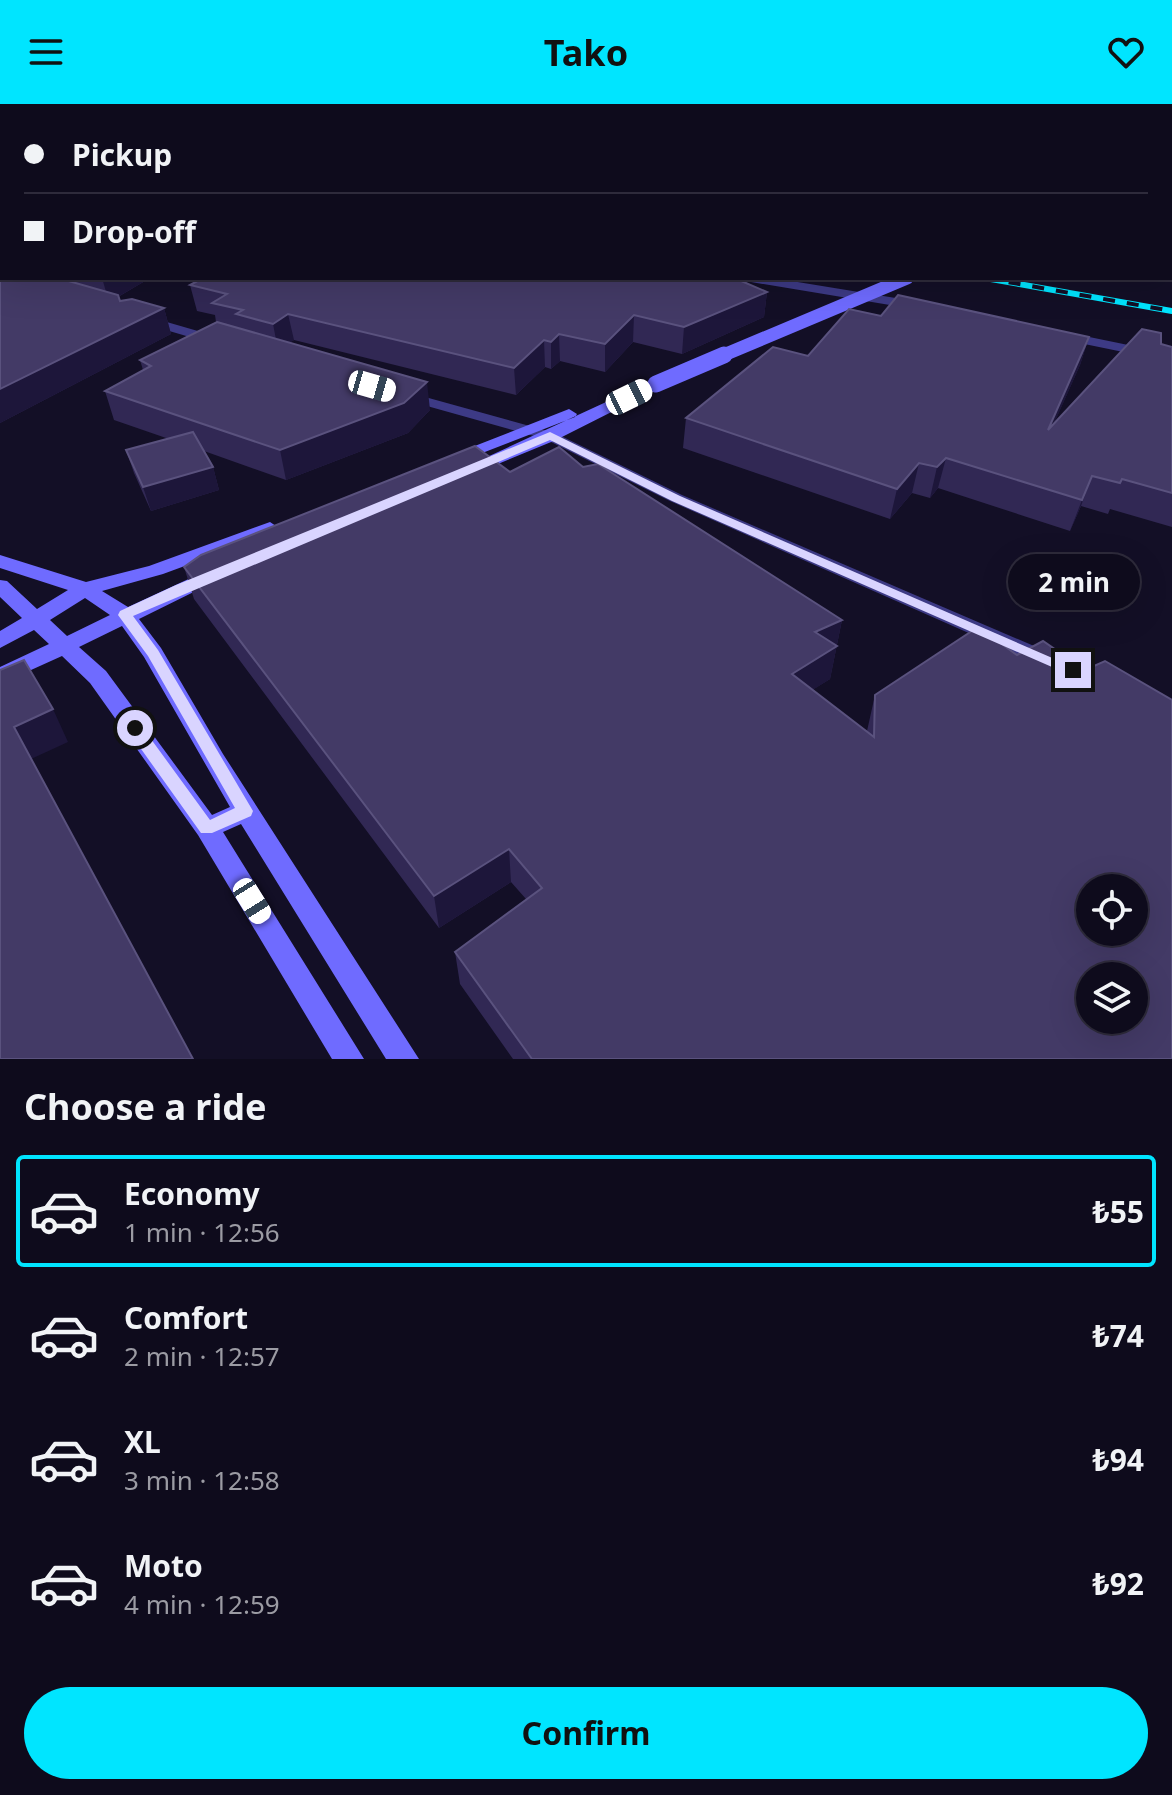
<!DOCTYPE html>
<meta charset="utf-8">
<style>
body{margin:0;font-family:"Noto Sans",sans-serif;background:#171425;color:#f1f3f6;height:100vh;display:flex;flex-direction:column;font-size:30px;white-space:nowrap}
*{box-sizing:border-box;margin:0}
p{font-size:26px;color:#9b9ba3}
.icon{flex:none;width:44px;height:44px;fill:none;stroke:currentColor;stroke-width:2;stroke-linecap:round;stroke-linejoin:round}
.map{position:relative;height:955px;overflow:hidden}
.sheet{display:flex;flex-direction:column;background:#0e0b1c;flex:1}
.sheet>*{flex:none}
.banner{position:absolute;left:0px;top:0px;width:1172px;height:176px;box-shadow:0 8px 32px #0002,0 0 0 2px #2e2b3b;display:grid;align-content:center;height:176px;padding:0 24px;background:#0e0b1c}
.tools{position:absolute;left:1076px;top:770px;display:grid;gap:16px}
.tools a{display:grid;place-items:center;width:72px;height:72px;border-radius:50%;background:#0e0b1c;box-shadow:0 8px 32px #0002,0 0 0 2px #2e2b3b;font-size:40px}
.end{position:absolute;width:36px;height:36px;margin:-18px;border:10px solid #d9d4ff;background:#111;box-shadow:0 0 0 4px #111}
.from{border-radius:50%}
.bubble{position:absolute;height:56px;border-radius:28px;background:#0e0b1c;box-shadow:0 8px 32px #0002,0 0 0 2px #2e2b3b;font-size:26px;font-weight:700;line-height:56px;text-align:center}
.car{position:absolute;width:24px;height:48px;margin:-24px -12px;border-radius:10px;box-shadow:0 0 6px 2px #0007;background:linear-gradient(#fff 24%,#345 0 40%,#fff 0 76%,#345 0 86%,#fff 0)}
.banner b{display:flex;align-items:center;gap:28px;height:76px;font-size:30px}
.banner b+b{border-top:2px solid #2e2b3b}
.banner i{width:20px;height:20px;background:#f1f3f6}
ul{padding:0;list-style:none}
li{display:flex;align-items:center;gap:24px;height:112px;margin:0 16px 12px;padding:0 8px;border:4px solid transparent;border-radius:8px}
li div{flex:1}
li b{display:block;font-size:30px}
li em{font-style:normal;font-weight:700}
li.on{border-color:#00e5ff}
li>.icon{width:72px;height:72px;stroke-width:1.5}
h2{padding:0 24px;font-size:36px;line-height:96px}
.cta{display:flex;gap:16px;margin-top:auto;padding:16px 24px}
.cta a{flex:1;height:92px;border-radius:48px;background:#00e5ff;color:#111;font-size:32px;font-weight:700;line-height:92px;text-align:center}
header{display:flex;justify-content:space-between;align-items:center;height:104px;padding:0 24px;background:#00e5ff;color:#111;font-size:36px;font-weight:700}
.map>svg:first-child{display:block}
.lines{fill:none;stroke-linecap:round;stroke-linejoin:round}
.lane{stroke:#3d3a85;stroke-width:6}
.street{fill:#3d3a85;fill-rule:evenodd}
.secondary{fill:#6f6bff;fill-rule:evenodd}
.rail-casing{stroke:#00e5ff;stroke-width:6}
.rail{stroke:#130f26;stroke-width:4;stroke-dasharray:12;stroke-linecap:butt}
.secondary-bridge-far1{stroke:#6f6bff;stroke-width:13}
.secondary-bridge{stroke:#6f6bff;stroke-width:17}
.wall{fill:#312854}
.shaded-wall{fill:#1d163a}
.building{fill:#433a66;stroke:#5a527e;stroke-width:2;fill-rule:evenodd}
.route{fill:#d9d4ff}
</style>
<header><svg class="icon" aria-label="menu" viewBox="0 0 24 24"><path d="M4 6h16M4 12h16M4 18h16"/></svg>Tako<svg class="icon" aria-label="heart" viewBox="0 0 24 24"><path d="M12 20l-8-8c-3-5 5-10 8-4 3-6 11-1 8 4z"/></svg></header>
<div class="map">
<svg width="1172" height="955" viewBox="0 0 1172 955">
<rect width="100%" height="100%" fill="#130f26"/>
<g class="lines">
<path class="lane" d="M1165,174L1172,175"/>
<path class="street" d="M1170,33H1172V39H1170Z
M745,174H773L914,197L920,201L914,205L751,178Z
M146,212L222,234L224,237L217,241L142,219L140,216Z
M1065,228L1172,250V258L1060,235V229Z
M407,288L555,329L682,391L1055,551L1058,556L1055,561H1041L670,397L545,335L402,295V289Z"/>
<path class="secondary" d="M1170,67H1172L1170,74Z
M656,275L661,277V283L556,336L476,369H464L461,365Z
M569,305L577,310L575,313L459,358L453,359L444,354Z
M270,418L279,424L277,428L163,470L102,487L128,503L208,466H222L225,470L222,474L139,515L161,544L223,650L419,955H386L241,720L223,728L364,955H332L198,731L90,579L62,552L0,580V563L49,540L34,526L0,544V527L22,514L0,493V476L7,477L37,505L68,486L0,464V451L86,478L149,462ZM85,494L110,511L67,532L50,516ZM122,522L144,553L230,703L212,711L106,567L79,543Z"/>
<defs>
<path id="rail" d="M985,174L1172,207"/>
</defs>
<use href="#rail" class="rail-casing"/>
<use href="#rail" class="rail"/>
<path class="secondary-bridge-far1" d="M719,253L907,174"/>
<path class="secondary-bridge" d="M656,280L724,251"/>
</g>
<path class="wall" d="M0,0H750L748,2H2V174H144L145,177L118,193L120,197L164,204L171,230L0,319Z
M1172,0V28L1170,27V2Z
M740,176L767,188L764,213L682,250L633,238L605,268L560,257L551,265L545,263L516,291L294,236L290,238L430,306L408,329L286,376L204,347L213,363L219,386L151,407L134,369L126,346L169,335L114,316L105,287L143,266L140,256L216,218L215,211L197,207L190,181Z
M881,212L1089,233L1080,261L1054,319L1161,240L1172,243V423L1110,405L1108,410L1081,402L1070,427L938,384L930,394L912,389L890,415L683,344L686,314L808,252Z
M583,363L842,516L830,575L812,586L867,627L875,591L1172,955H513L460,880L455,848L526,795L511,778L439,824L194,495L184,463L510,368Z"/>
<path class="shaded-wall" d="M261,0H284L285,2H256Z
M737,0H750L748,2H735Z
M1170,122H1172V137L1170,138Z
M102,174H144L145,177L109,198Z
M767,188L764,213L682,250L684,223L737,197Z
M164,204L171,230L0,319V285Z
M288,210L294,236L278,246L273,220Z
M634,211L633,238L605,268V240Z
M559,230L560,257L551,265V238Z
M1089,233L1080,261L1038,356L1048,326Z
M544,236L545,263L516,291L514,264Z
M427,278L430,306L408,329L286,376L280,346Z
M946,354L938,384L930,394L937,363Z
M919,359L912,389L890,415L897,385Z
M213,363L219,386L151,407L143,383Z
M1092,372L1081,402L1070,427L1082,396Z
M842,516L830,575L786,603L792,570L815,528Z
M53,605L68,638L31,655L14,623Z
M509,745L511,778L439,824L434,792Z"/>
<path class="building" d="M0,0H261L256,2H2V148L0,147Z
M358,0H737L735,2H374Z
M764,0H1172V6H1170V2H761Z
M1172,97V122H1170V98Z
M0,158H2V174H58L118,191L120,197L132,195L164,204L0,285Z
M203,174H739V176L767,188L684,223L634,211L605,240L559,230L551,238L544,236L514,264L288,210L273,220L236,210L243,206L212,199L227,190L190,181Z
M898,191L1089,233L1048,326L1142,225L1161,229V240L1172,243V389L1122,375L1120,379L1092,372L1082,396L946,354L937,363L919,359L897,385L686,314L773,243L808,252L849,205L881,212Z
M217,218L427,278L404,299L280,346L105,287L151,262L140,256Z
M193,328L213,363L143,383L126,346Z
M475,342L510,368L559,343L583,363L598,360L842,516L815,528L837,542L792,570L874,633L875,591L978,523L1017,551L1043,537L1085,566L1105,557L1172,596V955H532L455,848L542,784L509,745L434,792L184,463L201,451ZM1090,784H1134V828H1090ZM1090,872H1134V916H1090Z
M24,556L53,605L14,623L193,955H0V566Z"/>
<path class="route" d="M550,328L680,392L1080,566L1078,570H1068L672,397L550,336L133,512L158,546L253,707L251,712L212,729H201L129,628V620H140L210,716L235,704L148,552L118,511L120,507L176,481Z"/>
</svg>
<div class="tools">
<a><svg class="icon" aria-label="locate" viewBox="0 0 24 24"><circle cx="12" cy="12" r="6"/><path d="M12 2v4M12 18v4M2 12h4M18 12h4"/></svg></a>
<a><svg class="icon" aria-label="layers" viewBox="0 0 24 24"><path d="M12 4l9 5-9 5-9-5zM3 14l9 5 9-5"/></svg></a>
</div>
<i class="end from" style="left:135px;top:624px"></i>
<i class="end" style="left:1073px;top:566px"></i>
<div class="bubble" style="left:1008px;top:450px;width:132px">2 min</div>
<i class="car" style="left:372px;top:282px;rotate:106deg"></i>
<i class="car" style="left:629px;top:293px;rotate:64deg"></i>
<i class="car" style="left:252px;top:797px;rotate:148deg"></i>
<div class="banner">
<b><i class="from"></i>Pickup</b>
<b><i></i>Drop-off</b>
</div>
</div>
<section class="sheet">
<h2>Choose a ride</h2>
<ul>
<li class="on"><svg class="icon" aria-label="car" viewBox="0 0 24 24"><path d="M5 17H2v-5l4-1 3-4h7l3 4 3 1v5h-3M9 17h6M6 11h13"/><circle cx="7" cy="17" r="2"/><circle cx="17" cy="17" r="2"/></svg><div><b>Economy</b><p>1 min · 12:56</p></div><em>₺55</em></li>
<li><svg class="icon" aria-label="car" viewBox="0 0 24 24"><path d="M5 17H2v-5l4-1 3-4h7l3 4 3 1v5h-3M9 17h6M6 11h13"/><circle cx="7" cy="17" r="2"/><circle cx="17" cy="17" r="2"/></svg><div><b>Comfort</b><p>2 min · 12:57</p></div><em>₺74</em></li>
<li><svg class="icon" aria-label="car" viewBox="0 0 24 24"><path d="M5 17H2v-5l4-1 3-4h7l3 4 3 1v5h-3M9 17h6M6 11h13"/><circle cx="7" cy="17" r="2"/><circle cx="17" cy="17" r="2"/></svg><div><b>XL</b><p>3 min · 12:58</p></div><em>₺94</em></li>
<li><svg class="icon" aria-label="car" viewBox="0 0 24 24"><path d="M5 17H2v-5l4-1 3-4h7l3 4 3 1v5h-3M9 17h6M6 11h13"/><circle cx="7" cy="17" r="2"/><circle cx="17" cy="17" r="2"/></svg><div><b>Moto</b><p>4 min · 12:59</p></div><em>₺92</em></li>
</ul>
<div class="cta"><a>Confirm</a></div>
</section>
